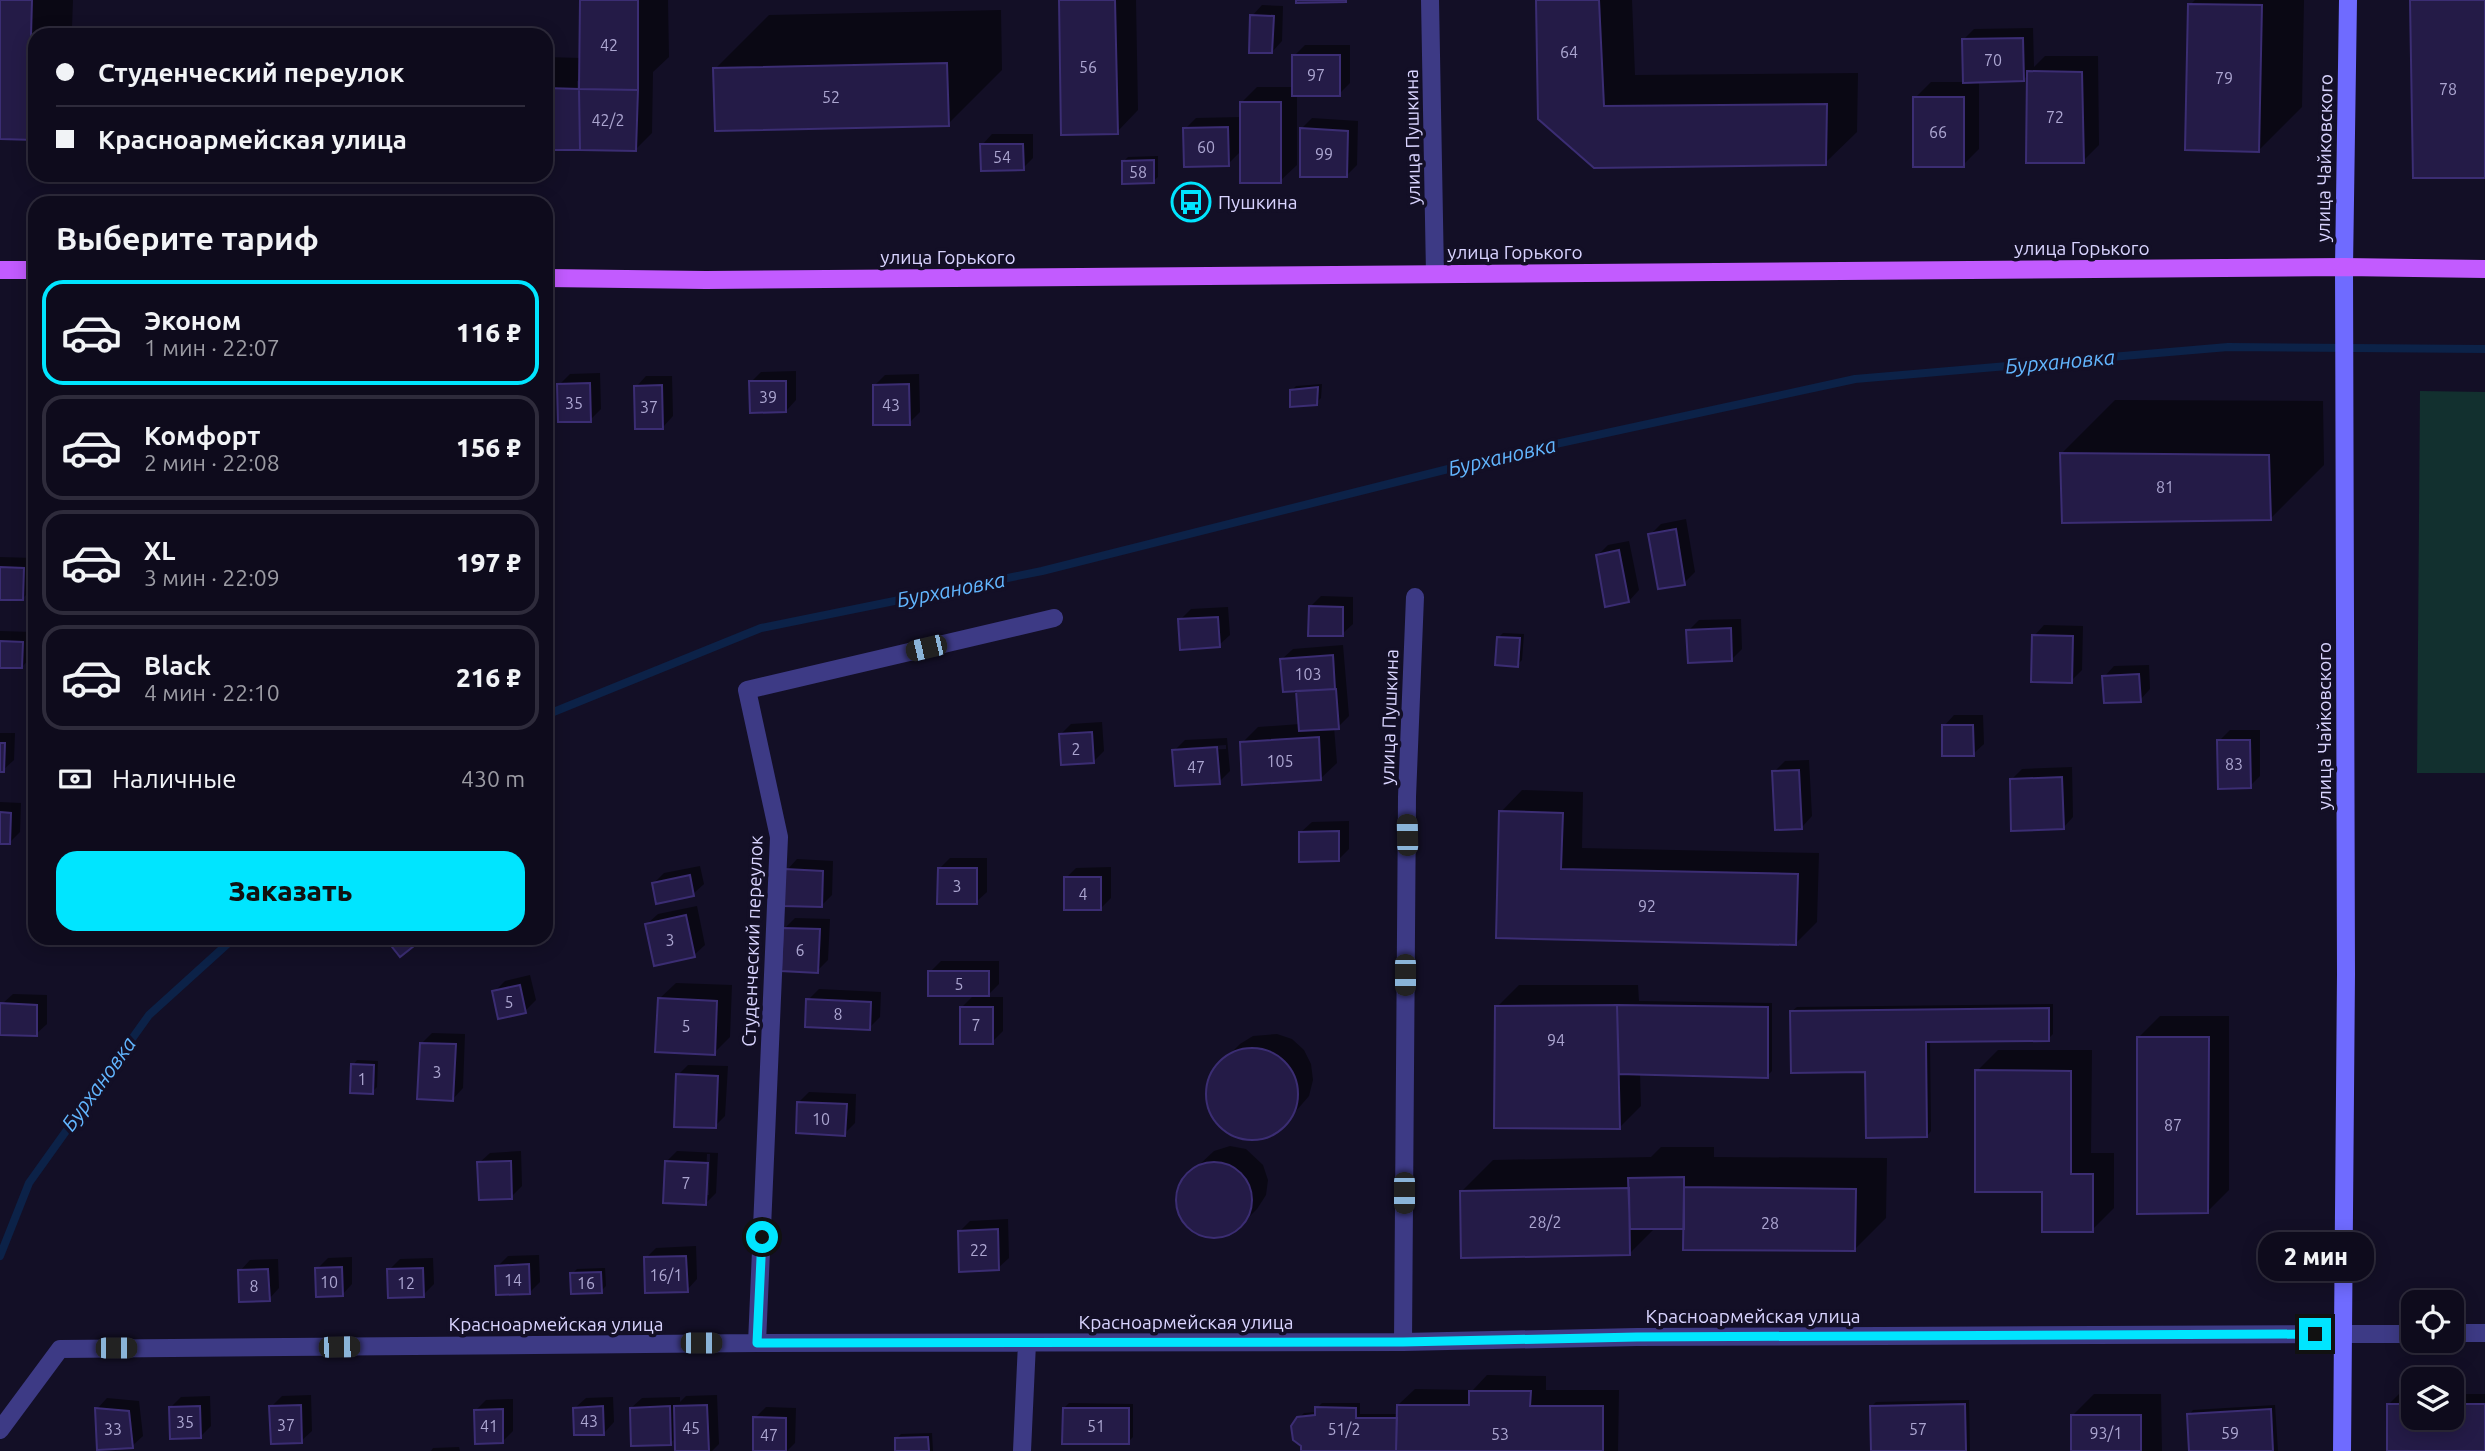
<!DOCTYPE html>
<html lang="ru">
<meta charset="utf-8">
<style>
body{margin:0;font-family:Ubuntu,sans-serif;background:#171425;color:#f1f3f6;height:100vh;display:flex;flex-direction:column;font-size:26px;white-space:nowrap}
*{box-sizing:border-box;margin:0}
p{font-size:23px;color:#9b9ba3}
.icon{flex:none;width:38px;height:38px;fill:none;stroke:currentColor;stroke-width:2;stroke-linecap:round;stroke-linejoin:round}
.map{position:relative;flex:1;overflow:hidden}
.side{position:absolute;left:28px;top:196px;width:525px;height:749px;display:flex;flex-direction:column;background:#0e0b1c;border-radius:21px;box-shadow:0 4px 18px #0003,0 0 0 2px #2e2b3b}
.side>*{flex:none}
.banner{position:absolute;left:28px;top:28px;width:525px;height:154px;border-radius:21px;box-shadow:0 4px 18px #0003,0 0 0 2px #2e2b3b;display:grid;align-content:center;height:154px;padding:0 28px;background:#0e0b1c}
.buttons{position:absolute;left:2401px;top:1290px;display:grid;gap:14px}
.buttons a{display:grid;place-items:center;width:63px;height:63px;border-radius:14px;background:#0e0b1c;box-shadow:0 4px 18px #0003,0 0 0 2px #2e2b3b;font-size:35px}
.end{position:absolute;width:32px;height:32px;margin:-16px;border:9px solid #00e5ff;background:#111;box-shadow:0 0 0 4px #111}
.from{border-radius:50%}
.bubble{position:absolute;height:49px;border-radius:21px;background:#0e0b1c;box-shadow:0 4px 18px #0003,0 0 0 2px #2e2b3b;font-size:23px;font-weight:800;line-height:49px;text-align:center}
.car{position:absolute;width:21px;height:42px;margin:-21px -10px;border-radius:9px;box-shadow:0 0 5px 2px #0007;background:linear-gradient(#222 24%,#8ab4d8 0 40%,#222 0 76%,#8ab4d8 0 86%,#222 0)}
.banner b{display:flex;align-items:center;gap:24px;height:66px;font-size:26px}
.banner b+b{border-top:2px solid #2e2b3b}
.banner i{width:18px;height:18px;background:#f1f3f6}
ul{padding:0;list-style:none}
li{display:flex;align-items:center;gap:21px;height:105px;margin:0 14px 10px;padding:0 14px;border:4px solid #2e2b3b;border-radius:21px}
li div{flex:1}
li b{display:block;font-size:26px}
li em{font-style:normal;font-weight:800}
li.active{border-color:#00e5ff}
li>.icon{width:63px;height:63px;stroke-width:1.5}
h2{padding:0 28px;font-size:32px;line-height:84px}
.pay{display:flex;align-items:center;gap:18px;height:77px;padding:0 28px;font-size:26px}
.pay p{margin-inline-start:auto}
.action{display:flex;gap:14px;margin-top:auto;padding:14px 28px}
.action a{flex:1;height:80px;border-radius:21px;background:#00e5ff;color:#111;font-size:28px;font-weight:800;line-height:80px;text-align:center}
.map>svg:first-child{display:block}
.green{fill:#12302f}
.shadow{fill:#0007;fill-rule:evenodd}
.lines{fill:none;stroke-linecap:round;stroke-linejoin:round}
.stream{stroke:#0c2248;stroke-width:8}
.building{fill:#241b47;stroke:#3b2d73;stroke-width:2}
.minor{stroke:#3d3a85;stroke-width:18}
.tertiary{stroke:#3d3a85;stroke-width:18}
.secondary{stroke:#6f6bff;stroke-width:18}
.primary{stroke:#c25bff;stroke-width:18}
.route{stroke:#00e5ff;stroke-width:9}
.labels{text-anchor:middle;stroke-width:7;stroke-linejoin:round;paint-order:stroke}
.number-label{font-size:16px;fill:#aca6d1}
.street-label{font-size:19px;fill:#d9d4ff;stroke:#130f26}
.poi-label{font-size:19px;fill:#d9d4ff;stroke:#130f26;text-anchor:start}
.water-label{font-size:21px;font-style:italic;fill:#62b6ff;stroke:#130f26}
</style>
<div class="map">
<svg width="2485" height="1451" viewBox="0 0 2485 1451">
<rect width="100%" height="100%" fill="#130f26"/>
<path class="green" d="M2420,391L2485,392V773H2417Z"/>
<path class="shadow" d="M0,0H73L72,28L287,29V35H35V138H0Z
M582,0H668L669,57L653,72L652,133L636,149L546,148V57L581,58ZM580,80L578,119L577,81Z
M1060,0H1136L1138,110L1117,132Z
M1537,0H1632L1635,75L1858,73L1857,132L1825,163L1539,119Z
M2195,0H2304L2302,107L2259,150L2190,5Z
M1262,5L1283,6L1282,41L1272,52L1252,16Z
M1001,10L1002,70L948,124L715,69L769,15Z
M2033,28L2034,67L2045,56H2098L2099,145L2083,161L2029,74L2023,80H1979V149L1963,165L1915,98L1931,82H1964L1963,40L1974,29Z
M1305,45H1350V83L1339,94H1297V165L1280,181L1241,151L1228,164L1185,129L1196,118L1241,117V103L1257,87H1294V56Z
M1312,118L1358,121L1357,165L1346,176L1302,128Z
M992,134H1033V158L1023,168L982,145Z
M1158,156V177L1153,181L1123,162L1128,157Z
M796,371V400L786,411L751,382L761,372Z
M600,373L601,409L590,420L559,385L570,374Z
M919,374L920,412L909,423L874,386L885,375Z
M646,376H672L673,416L663,427L636,387Z
M1322,384L1321,398L1316,403L1291,391L1296,386Z
M2115,400L2323,401L2324,465L2270,519L2062,453Z
M1686,519L1695,572L1684,583L1650,535L1661,524Z
M1629,541L1639,590L1629,601L1597,556L1608,545Z
M0,557L34,558L33,588L22,599L0,598Z
M1321,596L1353,597V624L1342,634L1310,607Z
M1228,607L1230,635L1219,645L1180,620L1191,609Z
M1741,619L1742,649L1732,659L1688,631L1699,620Z
M2044,625L2083,626L2082,670L2071,681L2034,636Z
M0,631L33,632L32,656L22,667L0,666Z
M1503,633L1524,634L1522,660L1517,665L1498,638Z
M1343,645L1349,716L1338,727H1334L1337,763L1320,779L1242,743L1258,727L1300,724L1298,689L1282,659L1293,649Z
M2149,665L2150,689L2140,700L2104,677L2114,666Z
M1954,715H1983L1984,744L1973,754L1944,726Z
M1102,722L1104,751L1093,762L1060,735L1071,724Z
M2230,730H2260V776L2250,786L2219,741Z
M0,733H15L14,760L3,770H0Z
M1227,738L1230,771L1219,782L1174,751L1185,740ZM1226,745V749L1183,751V748Z
M1809,760L1812,816L1802,827L1774,772L1785,761Z
M2072,767L2073,817L2063,828L2012,779L2022,769Z
M1522,790L1583,792L1582,848L1819,853L1817,922L1796,943L1497,936L1501,812Z
M0,802L21,803L20,832L10,842H0Z
M1349,821V849L1338,860L1301,832L1312,822Z
M950,858H987V892L976,902L939,869Z
M797,859L833,861L832,895L821,906L787,870Z
M700,866L704,884L693,894L653,884L664,873Z
M1111,867V898L1101,908L1066,878L1076,868Z
M697,906L705,945L694,955L647,924L658,914Z
M795,918L830,919L828,960L817,971L784,929Z
M941,961H999V984L986,997H1003V1031L992,1042L961,1008L974,995L930,972Z
M530,975L536,1000L525,1011L494,992L505,981Z
M676,983L732,985L730,1037L714,1053L659,999Z
M1519,985H1638L1639,1001L1772,1003V1071L1767,1076L1640,1073L1641,1106L1619,1128L1497,1007Z
M819,989L881,992L880,1017L869,1028L808,1000Z
M13,994L47,995V1024L36,1034L2,1004Z
M2053,1004V1034L2048,1039L1930,1040L1931,1131L1927,1136L1867,1071L1792,1011L1797,1007Z
M2160,1016H2229V1190L2208,1211L2138,1038Z
M432,1033L465,1034L463,1088L453,1099L422,1043Z
M1277,1034L1292,1039L1304,1050L1311,1064L1313,1080L1309,1096L1283,1126L1269,1135L1254,1139L1231,1134L1219,1124L1211,1111L1207,1096L1210,1081L1223,1061L1240,1044L1253,1036Z
M1998,1050H2092L2091,1153H2114V1208L2092,1230L2044,1190L1977,1071Z
M357,1060L378,1061L377,1087L372,1092L353,1065Z
M688,1065L728,1066L725,1116L715,1126L678,1075Z
M809,1092L856,1094L855,1123L844,1134L799,1102Z
M1230,1146L1246,1149L1263,1165L1268,1180L1266,1195L1257,1209L1240,1226L1219,1236L1203,1235L1189,1226L1180,1212L1178,1204L1180,1187L1184,1179L1214,1151Z
M1661,1147H1714V1157L1887,1158L1886,1218L1854,1250L1685,1227H1656L1629,1254L1462,1191L1493,1160L1651,1157Z
M521,1151L522,1186L511,1197L479,1163L490,1153Z
M677,1151L718,1153L716,1193L706,1203L667,1161ZM707,1154H710L709,1195H705Z
M1008,1219L1009,1258L998,1268L960,1231L970,1221Z
M696,1246L697,1279L687,1290L646,1258L656,1248Z
M539,1255L540,1282L529,1293L497,1267L508,1256Z
M352,1257V1284L342,1295L317,1269L328,1258Z
M433,1258L434,1284L423,1295L389,1270L400,1259Z
M278,1259L279,1288L269,1299L240,1271L250,1260Z
M605,1268L606,1286L601,1291L572,1274L577,1269Z
M1487,1375L1546,1376V1390H1619L1618,1451H1303L1299,1418L1304,1413L1317,1412V1408L1322,1403H1360V1414H1398V1405L1415,1389L1473,1390Z
M2094,1394H2161L2162,1451H2073L2072,1416Z
M2399,1394H2413V1418H2452V1394H2485V1451H2388V1405Z
M311,1395L312,1431L301,1441L271,1407L282,1396Z
M717,1395L719,1444L712,1451H677L676,1438L670,1443L631,1408L642,1398L680,1397V1402L686,1396Z
M210,1396L211,1426L201,1436L171,1407L181,1397Z
M613,1397L614,1422L604,1433L575,1408L586,1398Z
M107,1398L139,1401L143,1436L132,1446L97,1409Z
M513,1399V1431L503,1441L476,1410L486,1400Z
M1969,1400L1970,1451H1872L1871,1407L1876,1402Z
M1069,1403L1133,1404V1437L1128,1442L1064,1408Z
M2275,1405L2278,1451H2191L2189,1415L2193,1410Z
M766,1407L796,1408L795,1443L787,1451H754L755,1418Z
M932,1433L933,1451H897V1438L901,1434Z
M459,1447L460,1451H431L433,1448Z"/>
<g class="lines">
<path class="stream" d="M546,715L761,628L1042,571L1496,457L1855,379L2228,347L2485,349
M0,1256L29,1183L149,1015L234,938"/>
</g>
<path class="building" d="M0,0H32L30,71H35V140L0,139Z
M580,0H638V90L579,89Z
M1059,0H1115L1118,134L1061,135Z
M1296,0H1346V2L1296,3Z
M1536,0H1599L1604,106L1827,104L1826,165L1594,168L1538,119Z
M2410,0H2485V178H2413Z
M2188,4L2262,5L2259,152L2185,150Z
M1250,15L1274,16L1272,53H1249Z
M2023,38L2024,81L1963,83L1962,39Z
M1292,55H1340V96H1292Z
M947,63L949,126L715,131L713,68Z
M2027,71L2082,72L2084,163H2026Z
M546,88L579,89L580,150H546Z
M579,89L638,90L636,151L580,150Z
M1913,97H1964V167H1913Z
M1240,102H1281V183H1240Z
M1228,127L1229,166L1184,167L1183,128Z
M1300,128L1348,131L1347,177H1300Z
M980,144H1023L1024,170L981,171Z
M1154,160V183L1122,184V161Z
M749,381H786V412L750,413Z
M590,383L591,422H558L557,384Z
M909,384L910,425H873V385Z
M662,385L663,429H635L634,386Z
M1318,387L1317,405L1290,407V390Z
M2060,453L2269,455L2271,520L2062,523Z
M1676,529L1685,585L1658,589L1648,534Z
M1619,550L1629,602L1605,607L1596,555Z
M0,567L24,568L23,600H0Z
M1309,606L1343,607V636H1308Z
M1218,617L1220,647L1180,650L1178,619Z
M1731,628L1732,661L1688,663L1686,630Z
M2032,635L2073,636L2072,683L2031,682Z
M1497,637L1520,638L1518,667L1495,665Z
M0,641L23,642L22,668H0Z
M1333,655L1335,689L1283,692L1280,659Z
M2139,674L2141,702L2104,703L2102,676Z
M1336,689L1339,729L1299,731L1296,691Z
M1942,725H1973L1974,756H1942Z
M1092,732L1094,763L1061,765L1059,734Z
M1319,737L1321,780L1242,785L1240,742Z
M2217,740H2250L2251,788L2218,789Z
M0,743H5L4,772H0Z
M1217,747L1220,784L1175,786L1172,750Z
M1799,770L1802,829L1775,830L1772,771Z
M2062,777L2064,829L2011,831L2010,779Z
M1499,811L1563,813L1561,869L1798,874L1796,945L1496,938Z
M0,812L11,813L10,844H0Z
M1339,831V861L1299,862V832Z
M938,868H977V904H937Z
M785,869L823,871L822,907L783,906Z
M690,875L694,896L656,904L652,883Z
M1064,877H1101V910H1064Z
M686,915L695,957L654,966L645,924Z
M783,928L820,929L818,973L781,971Z
M385,938H424L400,957Z
M928,971H989V996H928Z
M520,985L526,1013L498,1019L492,991Z
M658,998L717,1001L715,1055L655,1052Z
M806,999L871,1002L870,1030L805,1027Z
M0,1003L37,1005V1036L0,1035Z
M1617,1005L1620,1129L1494,1128L1495,1006Z
M1617,1005L1768,1007V1078L1619,1074Z
M960,1007H993V1044H960Z
M2049,1008V1041L1926,1042L1927,1137L1866,1138L1865,1072L1791,1073L1790,1011Z
M2137,1037H2209L2208,1213L2137,1214Z
M420,1043L456,1044L453,1101L417,1099Z
M1206 1094a46 46 0 1 1 92 0a46 46 0 1 1-92 0Z
M351,1064L374,1065L373,1094L350,1093Z
M1975,1070L2071,1071V1174H2093V1232H2042V1192H1975Z
M676,1074L718,1076L716,1128L674,1127Z
M797,1102L847,1104L845,1136L796,1133Z
M511,1161L512,1199L479,1200L477,1162Z
M665,1161L708,1163L706,1205L663,1203Z
M1176 1200a38 38 0 1 1 76 0a38 38 0 1 1-76 0Z
M1684,1177V1229H1630L1628,1178Z
M1684,1187L1856,1189L1855,1251L1683,1250Z
M1629,1188L1630,1255L1461,1258L1460,1191Z
M998,1229L999,1270L959,1272L958,1231Z
M686,1256L688,1292L645,1293L644,1257Z
M529,1264L530,1294L496,1295L495,1266Z
M342,1267L343,1296L316,1297L315,1268Z
M423,1268L424,1297L388,1298L387,1269Z
M268,1269L270,1301L239,1302L238,1270Z
M601,1272L602,1293L571,1294L570,1273Z
M1469,1391H1531L1530,1406H1603V1451H1396L1397,1405H1469Z
M1965,1404L1966,1451H1871L1870,1406Z
M2387,1404H2413V1418H2452V1404H2485V1451H2387Z
M301,1405L302,1443L271,1444L269,1406Z
M707,1405L709,1451H675L674,1406Z
M200,1406L201,1438L170,1439L169,1407Z
M603,1406L604,1435H574L573,1408Z
M670,1406L671,1445L631,1446L630,1408Z
M1315,1407L1356,1408V1418H1397L1396,1451H1301V1446L1293,1440L1291,1426L1297,1417L1315,1415Z
M95,1408L129,1411L133,1448L97,1450Z
M1063,1408H1129V1444H1062Z
M503,1409V1443L475,1444L474,1410Z
M2271,1409L2273,1451H2189L2187,1414Z
M2071,1415H2141V1451H2071Z
M753,1417L786,1418V1451H753Z
M928,1437L929,1451H895V1438Z"/>
<g class="lines">
<path class="minor" d="M1430,0L1435,274
M1403,1342L1407,797L1415,597
M757,1343L779,837L747,690L1054,618
M0,1430L60,1349L757,1343L1403,1342L1637,1337L2342,1334
M1022,1451L1027,1343"/>
<path class="tertiary" d="M2452,1333H2485
M2342,1334H2413"/>
<path class="secondary" d="M2342,1451L2346,974L2344,267L2348,0"/>
<path class="primary" d="M0,270H35
M546,278L706,280L2344,267L2485,269"/>
</g>
<g class="lines">
<path class="route" d="M762,1237L757,1343L1403,1342L1637,1337L2315,1334"/>
</g>
<defs>
<symbol id="bus-ring" viewBox="-11 -11 22 22"><circle r="9.5" fill="#130f26" stroke="#00e5ff" stroke-width="1.5"/><path d="M-5-6H5V4H4V6H2V4H-2V6H-4V4H-5ZM-3.5-4V0h7V-4ZM-3.5 1.2v1.5H-2V1.2ZM2 1.2v1.5H3.5V1.2Z" fill="#00e5ff"/></symbol>
</defs>
<g fill-rule="evenodd">
<use href="#bus-ring" x="1169" y="180" width="44" height="44"/>
</g>
<g class="labels">
<g class="number-label">
<text x="609" y="51">42</text>
<text x="1569" y="58">64</text>
<text x="1993" y="66">70</text>
<text x="1088" y="73">56</text>
<text x="1316" y="81">97</text>
<text x="2224" y="84">79</text>
<text x="2448" y="95">78</text>
<text x="831" y="103">52</text>
<text x="2055" y="123">72</text>
<text x="608" y="126">42/2</text>
<text x="1938" y="138">66</text>
<text x="1206" y="153">60</text>
<text x="1324" y="160">99</text>
<text x="1002" y="163">54</text>
<text x="1138" y="178">58</text>
<text x="768" y="403">39</text>
<text x="574" y="409">35</text>
<text x="891" y="411">43</text>
<text x="649" y="413">37</text>
<text x="2165" y="493">81</text>
<text x="1308" y="680">103</text>
<text x="1076" y="755">2</text>
<text x="1280" y="767">105</text>
<text x="2234" y="770">83</text>
<text x="1196" y="773">47</text>
<text x="957" y="892">3</text>
<text x="1083" y="900">4</text>
<text x="1647" y="912">92</text>
<text x="670" y="946">3</text>
<text x="800" y="956">6</text>
<text x="959" y="990">5</text>
<text x="509" y="1008">5</text>
<text x="838" y="1020">8</text>
<text x="976" y="1031">7</text>
<text x="686" y="1032">5</text>
<text x="1556" y="1046">94</text>
<text x="437" y="1078">3</text>
<text x="362" y="1085">1</text>
<text x="821" y="1125">10</text>
<text x="2173" y="1131">87</text>
<text x="686" y="1189">7</text>
<text x="1545" y="1228">28/2</text>
<text x="1770" y="1229">28</text>
<text x="979" y="1256">22</text>
<text x="666" y="1281">16/1</text>
<text x="513" y="1286">14</text>
<text x="329" y="1288">10</text>
<text x="406" y="1289">12</text>
<text x="586" y="1289">16</text>
<text x="254" y="1292">8</text>
<text x="589" y="1427">43</text>
<text x="185" y="1428">35</text>
<text x="286" y="1431">37</text>
<text x="489" y="1432">41</text>
<text x="1096" y="1432">51</text>
<text x="691" y="1434">45</text>
<text x="113" y="1435">33</text>
<text x="1344" y="1435">51/2</text>
<text x="1918" y="1435">57</text>
<text x="2106" y="1439">93/1</text>
<text x="2230" y="1439">59</text>
<text x="1500" y="1440">53</text>
<text x="769" y="1441">47</text>
</g>
<g class="street-label">
<text transform="translate(1412 137) rotate(-91)" y="7">улица Пушкина</text>
<text transform="translate(2324 158) rotate(-89)" y="7">улица Чайковского</text>
<text x="2082" y="255">улица Горького</text>
<text x="1515" y="259">улица Горького</text>
<text x="948" y="264">улица Горького</text>
<text transform="translate(1389 717) rotate(-88)" y="7">улица Пушкина</text>
<text transform="translate(2324 726) rotate(-90)" y="7">улица Чайковского</text>
<text transform="translate(752 941) rotate(-88)" y="7">Студенческий переулок</text>
<text x="1753" y="1323">Красноармейская улица</text>
<text x="1186" y="1329">Красноармейская улица</text>
<text x="556" y="1331">Красноармейская улица</text>
</g>
<g class="poi-label">
<text x="1218" y="209">Пушкина</text>
</g>
<g class="water-label">
<text transform="translate(2060 362) rotate(-5)" y="7">Бурхановка</text>
<text transform="translate(1502 457) rotate(-13)" y="7">Бурхановка</text>
<text transform="translate(951 590) rotate(-11)" y="7">Бурхановка</text>
<text transform="translate(99 1084) rotate(-54)" y="7">Бурхановка</text>
</g>
</g>
</svg>
<div class="buttons">
<a><svg class="icon" aria-label="locate" viewBox="0 0 24 24"><circle cx="12" cy="12" r="6"/><path d="M12 2v4M12 18v4M2 12h4M18 12h4"/></svg></a>
<a><svg class="icon" aria-label="layers" viewBox="0 0 24 24"><path d="M12 4l9 5-9 5-9-5zM3 14l9 5 9-5"/></svg></a>
</div>
<i class="end from" style="left:762px;top:1237px"></i>
<i class="end" style="left:2315px;top:1334px"></i>
<div class="bubble" style="left:2258px;top:1232px;width:116px">2 мин</div>
<i class="car" style="left:926px;top:648px;rotate:257deg"></i>
<i class="car" style="left:1407px;top:835px;rotate:359deg"></i>
<i class="car" style="left:1405px;top:975px;rotate:180deg"></i>
<i class="car" style="left:1404px;top:1193px;rotate:180deg"></i>
<i class="car" style="left:701px;top:1343px;rotate:90deg"></i>
<i class="car" style="left:339px;top:1347px;rotate:89deg"></i>
<i class="car" style="left:116px;top:1348px;rotate:90deg"></i>
<div class="banner">
<b><i class="from"></i>Студенческий переулок</b>
<b><i></i>Красноармейская улица</b>
</div>
<section class="side">
<h2>Выберите тариф</h2>
<ul>
<li class="active"><svg class="icon" aria-label="car" viewBox="0 0 24 24"><path d="M5 17H2v-5l4-1 3-4h7l3 4 3 1v5h-3M9 17h6M6 11h13"/><circle cx="7" cy="17" r="2"/><circle cx="17" cy="17" r="2"/></svg><div><b>Эконом</b><p>1 мин · 22:07</p></div><em>116 ₽</em></li>
<li><svg class="icon" aria-label="car" viewBox="0 0 24 24"><path d="M5 17H2v-5l4-1 3-4h7l3 4 3 1v5h-3M9 17h6M6 11h13"/><circle cx="7" cy="17" r="2"/><circle cx="17" cy="17" r="2"/></svg><div><b>Комфорт</b><p>2 мин · 22:08</p></div><em>156 ₽</em></li>
<li><svg class="icon" aria-label="car" viewBox="0 0 24 24"><path d="M5 17H2v-5l4-1 3-4h7l3 4 3 1v5h-3M9 17h6M6 11h13"/><circle cx="7" cy="17" r="2"/><circle cx="17" cy="17" r="2"/></svg><div><b>XL</b><p>3 мин · 22:09</p></div><em>197 ₽</em></li>
<li><svg class="icon" aria-label="car" viewBox="0 0 24 24"><path d="M5 17H2v-5l4-1 3-4h7l3 4 3 1v5h-3M9 17h6M6 11h13"/><circle cx="7" cy="17" r="2"/><circle cx="17" cy="17" r="2"/></svg><div><b>Black</b><p>4 мин · 22:10</p></div><em>216 ₽</em></li>
</ul>
<div class="pay"><svg class="icon" aria-label="cash" viewBox="0 0 24 24"><path d="M3 7h18v10H3z"/><circle cx="12" cy="12" r="2"/></svg>Наличные<p>430 m</p></div>
<div class="action"><a>Заказать</a></div>
</section>
</div>
